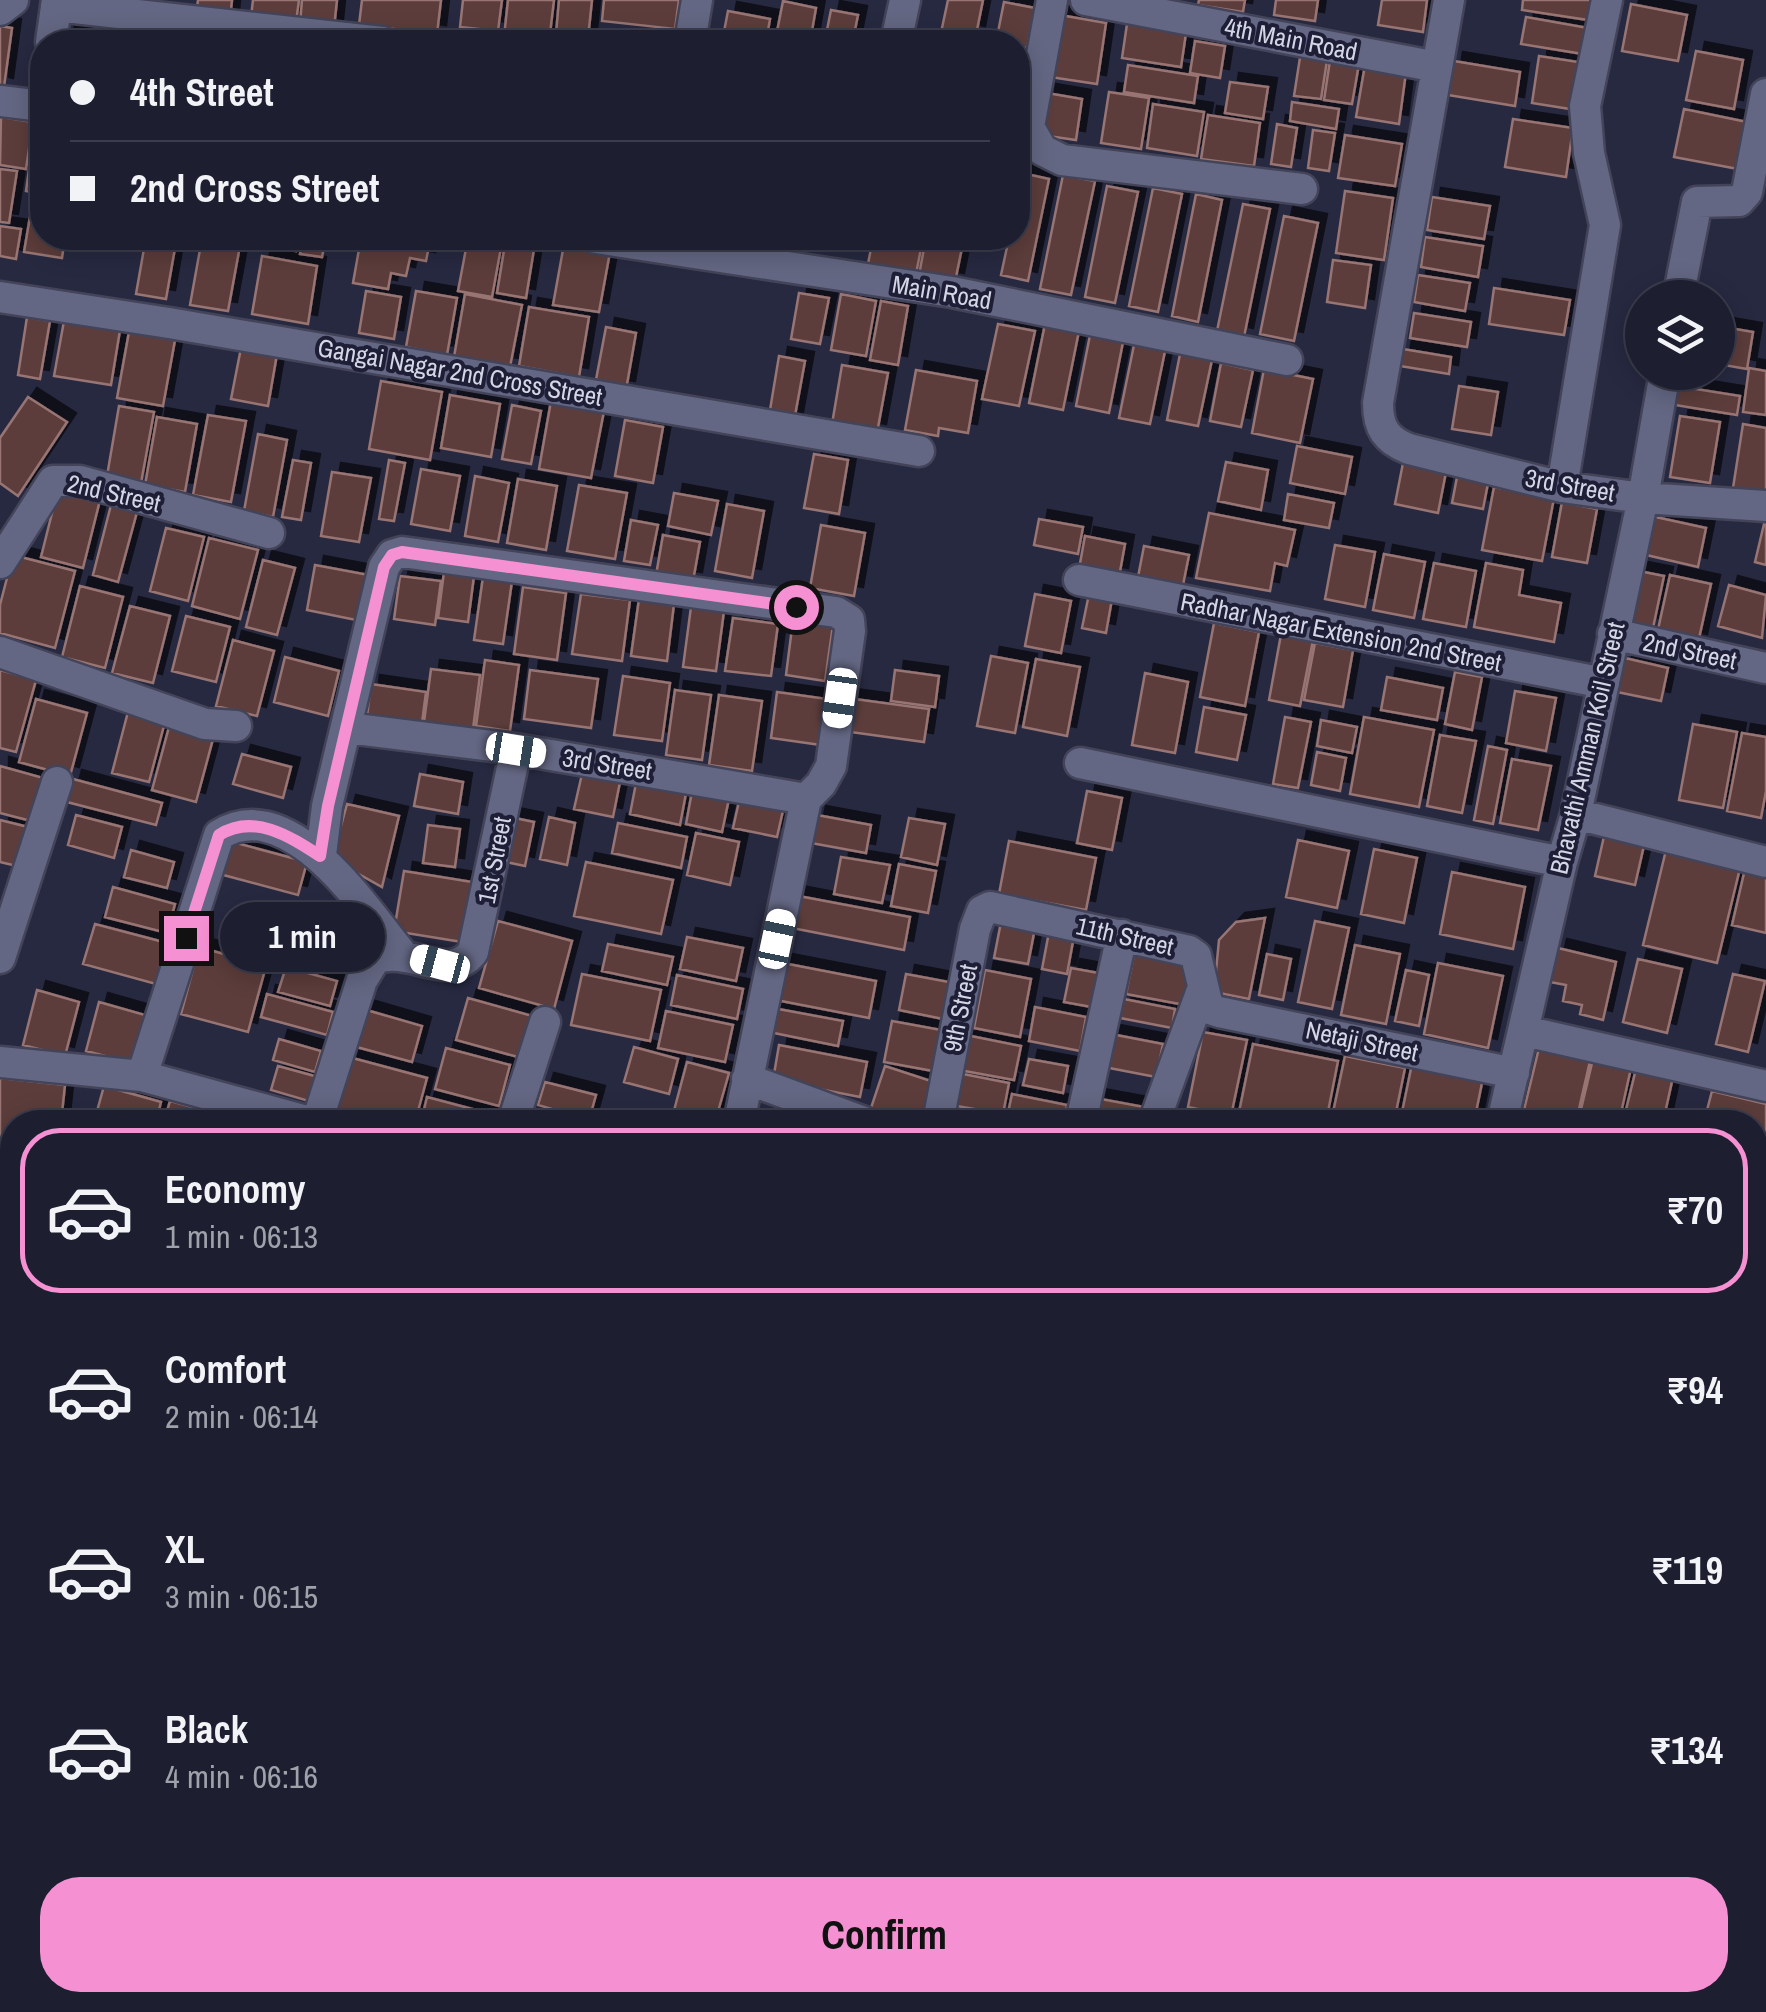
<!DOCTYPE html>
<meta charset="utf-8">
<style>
body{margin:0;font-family:"Archivo Narrow",sans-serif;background:#2a2c3d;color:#f1f3f6;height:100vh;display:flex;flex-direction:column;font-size:38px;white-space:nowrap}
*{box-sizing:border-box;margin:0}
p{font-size:32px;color:#a0a2ab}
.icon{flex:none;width:55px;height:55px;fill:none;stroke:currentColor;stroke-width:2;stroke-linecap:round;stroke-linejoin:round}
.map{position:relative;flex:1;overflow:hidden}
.sheet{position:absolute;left:0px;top:1110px;width:1768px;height:902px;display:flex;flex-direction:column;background:#1d1f31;border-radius:40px 40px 0 0;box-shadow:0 5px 25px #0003,0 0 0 2px #3b3d4d}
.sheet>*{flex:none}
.hud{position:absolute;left:30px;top:30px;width:1000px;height:220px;border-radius:40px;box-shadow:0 5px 25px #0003,0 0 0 2px #3b3d4d;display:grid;align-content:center;height:220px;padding:0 40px;background:#1d1f31}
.controls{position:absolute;left:1625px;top:280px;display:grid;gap:20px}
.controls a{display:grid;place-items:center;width:110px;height:110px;border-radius:50%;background:#1d1f31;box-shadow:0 5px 25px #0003,0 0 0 2px #3b3d4d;font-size:50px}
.end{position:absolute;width:45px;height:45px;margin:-22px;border:12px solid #f591d2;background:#111;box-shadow:0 0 0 5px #111}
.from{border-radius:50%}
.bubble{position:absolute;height:70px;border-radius:35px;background:#1d1f31;box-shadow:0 5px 25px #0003,0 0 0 2px #3b3d4d;font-size:32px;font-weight:800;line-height:70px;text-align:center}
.car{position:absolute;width:30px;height:60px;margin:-30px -15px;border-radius:12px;box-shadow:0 0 8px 2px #0007;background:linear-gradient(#fff 24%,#345 0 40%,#fff 0 76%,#345 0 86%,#fff 0)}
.hud b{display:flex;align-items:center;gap:35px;height:95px;font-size:38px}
.hud b+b{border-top:2px solid #3b3d4d}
.hud i{width:25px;height:25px;background:#f1f3f6}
ul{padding:18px 0 0;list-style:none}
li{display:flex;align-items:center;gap:30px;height:165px;margin:0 20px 15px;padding:0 20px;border:5px solid transparent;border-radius:40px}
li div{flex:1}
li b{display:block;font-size:38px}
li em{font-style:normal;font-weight:800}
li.current{border-color:#f591d2}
li>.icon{width:90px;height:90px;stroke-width:1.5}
.button{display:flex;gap:20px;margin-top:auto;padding:20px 40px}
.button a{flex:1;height:115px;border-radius:40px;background:#f591d2;color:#111;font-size:40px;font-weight:800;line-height:115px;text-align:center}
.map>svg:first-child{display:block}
.water{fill:#011e21}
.building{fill:#5c3c3b;stroke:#987573;stroke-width:2.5;filter:url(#shadow)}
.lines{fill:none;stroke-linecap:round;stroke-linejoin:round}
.minor-casing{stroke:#434459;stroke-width:35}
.minor{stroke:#646783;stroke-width:30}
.route{stroke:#f591d2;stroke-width:12}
.labels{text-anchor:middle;stroke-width:8;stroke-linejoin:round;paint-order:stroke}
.street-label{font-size:25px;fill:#d4d6e6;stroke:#1e1f37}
</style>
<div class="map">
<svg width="1766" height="2012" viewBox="0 0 1766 2012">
<defs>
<filter id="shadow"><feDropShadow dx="9" dy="-9" stdDeviation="0" flood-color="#0009"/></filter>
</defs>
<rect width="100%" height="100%" fill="#272941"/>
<path class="water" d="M0,1247L12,1248V2000H1755V1961L1766,1965V2012H17L0,1994Z"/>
<path class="building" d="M198,0H232L230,19L196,15Z
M253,0H299L296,22L251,17Z
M302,0H337L334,28L300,24Z
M362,0H441L437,34L359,25Z
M463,0H502L498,31L460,27Z
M508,0H554L549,42L504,37Z
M559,0H592L588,38L556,34Z
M604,0H679L675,29L602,21Z
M948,0H983L976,35L942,28Z
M1199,0H1245L1243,12L1198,5Z
M1276,0H1318L1315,21L1274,15Z
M1382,0H1427L1423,32L1378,25Z
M1523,0H1591L1588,20L1522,10Z
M783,1L816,8L810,42H775Z
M1004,2L1035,8L1027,48L1018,46V42H996Z
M1631,4L1687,15L1678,61L1622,51Z
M831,10L858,15L853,40L826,35Z
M728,11L770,19L766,42H722Z
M1060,15L1106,23L1097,84L1050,77Z
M1526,17L1588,28L1583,54L1521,44Z
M1127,24L1186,33L1181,67L1122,58Z
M0,26L12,28L4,87L0,86Z
M66,33L104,37L103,42H65Z
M1195,41L1225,46L1220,78L1190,73Z
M1301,51L1328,54L1321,99L1294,96Z
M1696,51L1743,60L1734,109L1686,100Z
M1331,54L1360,58L1352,104L1324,100Z
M1539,56L1578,62L1570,109L1532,103Z
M1454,61L1520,72L1515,106L1448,95Z
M1128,65L1198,76L1194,103L1124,92Z
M1365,65L1406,72L1399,124L1356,117Z
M1230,82L1268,87L1263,119L1225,113Z
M1109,92L1149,98L1141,149L1101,143Z
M1047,93L1082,99L1076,140L1041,135Z
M1292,102L1339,109L1336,129L1290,121Z
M1153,104L1204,112L1197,156L1147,148Z
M1684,109L1747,122L1738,169L1674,157Z
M1208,115L1260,123L1254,166L1201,159Z
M1,117L33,122L26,169L0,165Z
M1513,119L1573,128L1566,177L1505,167Z
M1277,124L1297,128L1291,167L1271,164Z
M1313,130L1335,133L1329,171L1308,168Z
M1345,135L1402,144L1395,186L1338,178Z
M32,148L42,150V194L26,191Z
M0,169L17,171L9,223L0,222Z
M1022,173L1049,179L1028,281L1001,275L1009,238H1018V194Z
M1063,175L1095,181L1071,295L1040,289Z
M1107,186L1138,192L1115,303L1085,297Z
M1153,188L1182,194L1158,312L1129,306Z
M1345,191L1393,198L1384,260L1336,253Z
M1196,194L1222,200L1198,322L1172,316Z
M1432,197L1490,206L1484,239L1427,230Z
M1243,204L1270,209L1244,337L1217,331Z
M32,205L42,206V238H65L62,258L24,252Z
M1284,216L1318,223L1294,341L1260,334Z
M0,226L21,229L16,259L0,256Z
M1425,237L1483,246L1478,277L1421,267Z
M233,238H262L259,250L231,245Z
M268,238H298L296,251L267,246Z
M303,238H326L322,257L300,254Z
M361,238H413L430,241L426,261L410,258L406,276L391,273L388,289L353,283Z
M468,238L502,242L492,297L458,291Z
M506,238L535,243L526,298L497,293Z
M873,238H923L916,274L868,264Z
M926,238H964L955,282L919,275Z
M145,243L175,248L166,299L136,294Z
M201,244L239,251L228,311L190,305Z
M564,244L610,252L599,312L553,305Z
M262,256L317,266L308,324L252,314Z
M1333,260L1371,265L1365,308L1327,302Z
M1418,275L1470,283L1465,311L1414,302Z
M1494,288L1570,300L1564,335L1489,324Z
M366,291L401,297L394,339L359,333Z
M416,291L457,298L447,355L406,347Z
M799,293L829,298L820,344L791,339Z
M465,294L522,305L510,367L454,357Z
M841,294L876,301L866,356L831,350Z
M881,301L908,306L898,365L870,360Z
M529,307L589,317L579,377L519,366Z
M1414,313L1471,322L1467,347L1410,338Z
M27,317L50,321L40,379L18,375Z
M64,321L120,330L111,385L54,376Z
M998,324L1035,331L1019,406L982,399Z
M1045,324L1079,331L1063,410L1029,403Z
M1718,326L1753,332L1747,369L1718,364Z
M606,327L636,333L626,390L595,385Z
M129,332L175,340L163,406L117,398Z
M1090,335L1123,342L1109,413L1076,406Z
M1134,345L1165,351L1150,424L1119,418Z
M241,348L277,354L268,406L231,399Z
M1181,349L1213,355L1198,426L1167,420Z
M1403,349L1451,357L1449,374L1400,366Z
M779,356L805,361L794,421L769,416Z
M1221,363L1253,370L1241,427L1210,421Z
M842,365L888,373L877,433L832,424Z
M1749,368L1766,371V415L1743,412Z
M1264,369L1313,379L1300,443L1252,433Z
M916,370L977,381L968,433L939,428L938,436L905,430Z
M381,381L442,392L430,460L369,449Z
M1459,386L1498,392L1491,435L1452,429Z
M1677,386L1740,396L1737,415L1675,405Z
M450,395L500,404L491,457L441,448Z
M28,397L67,422L18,496L0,483V438Z
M551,401L604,411L591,478L539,469Z
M512,405L541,411L531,464L502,459Z
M119,406L154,412L141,483L107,476Z
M208,415L246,421L231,502L193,495Z
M1680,416L1720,422L1710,483L1670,477Z
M157,417L197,424L185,492L145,485Z
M625,420L663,427L653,483L615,476Z
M1743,424L1766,428V494L1733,488Z
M258,434L287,440L273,517L244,511Z
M1297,446L1352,457L1345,494L1290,483Z
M814,454L848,460L839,514L804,508Z
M293,460L311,463L301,520L282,517Z
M389,460L405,463L394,521L379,519Z
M1226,462L1268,470L1261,510L1218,501Z
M1403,463L1446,472L1438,513L1395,504Z
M421,469L460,476L450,531L411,524Z
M332,472L371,478L359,542L321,536Z
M1458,472L1489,478L1483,509L1452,503Z
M475,476L509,483L498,542L465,536Z
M518,479L557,486L546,550L507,543Z
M59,485L101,496L83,568L41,557Z
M579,485L627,493L615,559L567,551Z
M1494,487L1554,498L1542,561L1482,550Z
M674,493L718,501L711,535L668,526Z
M1288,494L1334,503L1329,528L1284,520Z
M1562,502L1597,509L1587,563L1552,557Z
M727,504L764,511L752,578L715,571Z
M111,505L137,512L118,582L93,575Z
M1209,513L1295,530L1287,566L1275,563L1270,591L1196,578Z
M1651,516L1706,528L1698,567L1642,554Z
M1039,519L1083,527L1078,554L1034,545Z
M631,520L658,525L650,565L624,561Z
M1764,524H1766V565L1755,562Z
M821,525L865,533L854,596L810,588Z
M166,528L204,537L188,601L150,591Z
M663,535L700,542L693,581L656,575Z
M1085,536L1125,544L1119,577L1079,569Z
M209,538L258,550L240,619L192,606Z
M1335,545L1375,552L1365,607L1325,599Z
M1144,546L1189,555L1183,585L1138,577Z
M1384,554L1425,562L1414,618L1373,610Z
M13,555L75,571L55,648L0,633V605Z
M263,560L295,568L277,635L246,627Z
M1434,563L1476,571L1466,627L1423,619Z
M1486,563L1523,570L1519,595L1561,603L1554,642L1474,627Z
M315,565L374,576L366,622L307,610Z
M1639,571L1664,576L1653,628L1627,622Z
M444,572L474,576L468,622L438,618Z
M1670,575L1711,584L1698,643L1657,634Z
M400,576L441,581L435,625L394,619Z
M483,577L512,581L503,644L474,640Z
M1729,585L1766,595L1762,638L1718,626Z
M80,586L123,597L105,668L62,657Z
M523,587L566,593L557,660L514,654Z
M581,594L630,600L622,661L572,654Z
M1035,594L1071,601L1061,653L1025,646Z
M1089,594L1112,599L1106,633L1082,628Z
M639,599L674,604L667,661L631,656Z
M130,606L170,616L153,683L112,673Z
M691,607L724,611L716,671L683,667Z
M186,616L230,627L216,682L172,671Z
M733,618L778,624L771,676L725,671Z
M793,620L833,625L825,681L786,675Z
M1214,623L1259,632L1245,706L1200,697Z
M1282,629L1314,635L1300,706L1269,700Z
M233,640L274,651L257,716L216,706Z
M1315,643L1353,650L1343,707L1304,700Z
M991,656L1028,663L1015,733L977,726Z
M285,657L339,671L328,716L274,702Z
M1625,658L1668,668L1661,701L1617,692Z
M1036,659L1080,667L1067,736L1023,727Z
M485,660L519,665L510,731L476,726Z
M431,669L480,675L473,729L424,722Z
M0,670L36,680L16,752L0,748Z
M530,670L598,679L591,728L524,719Z
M895,670L939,676L935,707L891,701Z
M1455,672L1482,677L1472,730L1445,724Z
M1145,673L1188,682L1175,753L1132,745Z
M623,676L670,683L662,741L614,735Z
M1387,677L1443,688L1437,720L1381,710Z
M371,684L426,692L422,723L367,716Z
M675,690L711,695L702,760L666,755Z
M1515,691L1556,698L1546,751L1506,743Z
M777,692L827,699L821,745L771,738Z
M719,695L762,701L752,771L709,765Z
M847,698L929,709L924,742L843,731Z
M36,699L87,713L70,776L19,762Z
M1204,707L1246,715L1237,760L1196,752Z
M129,708L166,718L149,782L112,773Z
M1285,717L1311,722L1298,788L1273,784Z
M1364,717L1434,730L1419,807L1350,794Z
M1321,720L1357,727L1352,753L1317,746Z
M1693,724L1737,732L1723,808L1679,800Z
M169,727L213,739L196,802L152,790Z
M1742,733L1766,737V791L1761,818L1727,811Z
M1440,735L1476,741L1462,813L1427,806Z
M1488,746L1507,750L1493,824L1474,820Z
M1317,752L1346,758L1340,791L1311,785Z
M242,754L291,767L283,798L233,784Z
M1512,759L1551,766L1538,830L1500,823Z
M0,766L47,779L35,822L0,813Z
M420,774L463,782L458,814L414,806Z
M582,774L620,782L613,817L574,809Z
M637,778L687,788L680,825L630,814Z
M73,779L162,803L156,825L67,802Z
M693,786L730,794L722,832L686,824Z
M1087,791L1122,798L1112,850L1077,843Z
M740,797L784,806L777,837L733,828Z
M347,804L399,816L382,887L332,859Z
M76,815L122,827L114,858L68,845Z
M817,815L871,825L866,853L811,843Z
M510,817L534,822L525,866L501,861Z
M549,817L575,823L567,865L540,859Z
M909,818L945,824L937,865L901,857Z
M0,820L32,828L21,867L0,862Z
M618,823L687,837L681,868L612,853Z
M428,825L460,829L455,867L423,863Z
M1605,832L1645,841L1635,885L1595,876Z
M696,833L739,842L730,885L687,875Z
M225,840L307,862L298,895L216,873Z
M1298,840L1349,851L1337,908L1286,897Z
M1009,841L1096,858L1086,910L999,894Z
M1667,846L1741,864L1717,963L1643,945Z
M1374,849L1417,858L1404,923L1361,914Z
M131,850L174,862L167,888L124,877Z
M841,857L890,865L882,903L834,894Z
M586,862L673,880L661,934L574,916Z
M899,864L936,871L928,913L891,906Z
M1745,869L1766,874V933L1732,925Z
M404,871L472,882L462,942L394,931Z
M1452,872L1525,887L1513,949L1440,934Z
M113,887L175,904L167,933L105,917Z
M788,894L910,917L904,950L782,926Z
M1265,918L1249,999L1214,992L1219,940L1236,922Z
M498,921L572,941L554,1009L479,988Z
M1315,921L1349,928L1332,1009L1298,1002Z
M1001,922L1035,928L1028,964L994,958Z
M95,924L167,943L156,984L83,964Z
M1049,932L1074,936L1067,974L1042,969Z
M687,937L743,948L736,981L680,969Z
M608,944L673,957L667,985L602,971Z
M1355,945L1400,954L1386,1024L1341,1015Z
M199,947L266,966L248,1032L181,1014Z
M1558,948L1616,962L1603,1020L1580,1014L1582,1005L1563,1001L1566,985L1550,982Z
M1267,954L1291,959L1283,1000L1259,995Z
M1134,955L1192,966L1185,1005L1126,994Z
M1638,959L1682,969L1667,1033L1623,1022Z
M783,963L876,981L869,1018L776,1000Z
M1438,963L1503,976L1488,1048L1424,1034Z
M286,967L337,981L330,1006L278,992Z
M1071,968L1104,974L1097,1008L1064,1002Z
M985,970L1031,979L1020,1037L974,1028Z
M1406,970L1429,975L1419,1026L1395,1021Z
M582,974L661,990L650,1041L571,1025Z
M906,974L954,983L948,1020L899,1010Z
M1733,974L1765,981L1748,1052L1716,1044Z
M677,975L743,989L737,1019L671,1005Z
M37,990L79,1002L65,1056L23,1045Z
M267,994L333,1012L327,1035L261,1017Z
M468,998L536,1017L525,1059L456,1040Z
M1124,999L1175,1009L1172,1028L1120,1018Z
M99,1002L145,1015L132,1063L86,1051Z
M1035,1007L1086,1017L1080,1051L1029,1041Z
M773,1008L843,1021L838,1046L769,1032Z
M363,1009L422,1026L412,1062L353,1046Z
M666,1011L733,1025L725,1062L658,1048Z
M892,1021L941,1030L933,1071L884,1062Z
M1203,1032L1247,1040L1231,1116L1188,1107Z
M1111,1034L1163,1044L1156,1077L1104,1067Z
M966,1035L1021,1046L1014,1080L959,1070Z
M279,1039L321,1051L315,1072L273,1060Z
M1253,1044L1338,1061L1326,1122H1237Z
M779,1045L867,1062L860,1097L773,1080Z
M634,1047L678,1059L669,1094L624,1082Z
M446,1048L510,1065L499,1106L435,1089Z
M1539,1048L1590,1061L1576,1122L1524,1110Z
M345,1056L427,1078L415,1122H361L329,1114Z
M1345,1056L1405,1068L1394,1122H1331Z
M1029,1059L1068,1066L1063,1093L1023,1085Z
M1593,1059L1631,1068L1619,1122H1578Z
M687,1062L729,1073L715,1122H688L672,1118Z
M1412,1064L1483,1078L1474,1122H1428L1401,1117Z
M278,1066L318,1077L312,1102L271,1090Z
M885,1066L937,1083L925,1122H908L870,1111Z
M1636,1069L1673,1077L1663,1122H1623Z
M958,1073L1009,1083L1003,1114L951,1105Z
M0,1078L65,1085L61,1122H12V1152L0,1151Z
M545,1082L596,1095L589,1120L538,1105Z
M104,1086L161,1102L156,1122H94Z
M1712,1091L1766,1104V1164L1755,1161V1122H1704Z
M1012,1094L1067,1105L1064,1122H1032L1007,1118Z
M427,1097L491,1114L489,1122H421Z
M1090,1097L1144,1107L1141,1122H1085Z
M170,1101L223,1115L221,1122H164Z
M1759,1297L1766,1299V1399L1755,1397V1313Z
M1755,1415L1766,1418V1484L1755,1482Z
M1755,1529L1766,1532V1607L1755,1604Z"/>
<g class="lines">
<defs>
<path id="minor" d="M1052,0L1029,127L1042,150L1062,160L1302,189
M1086,0L1437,67
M1449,0L1378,403C1378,428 1386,440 1409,449L1562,487L1643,498L1766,506
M56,6L382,42
M0,10L13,0
M51,42L57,0
M690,42L697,0
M896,42L905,0
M0,101L42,106
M596,238L952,292L1287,360
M0,297L169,323L919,451
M1678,298L1697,202L1739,201L1747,192L1766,94
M1562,487L1605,225L1589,153L1585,106L1607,0
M0,563L53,481H80L269,533
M1079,580L1604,683
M1613,634L1766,668
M0,652L205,724L236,726
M348,728L516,749L806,799
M1080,763L1562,862
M1576,814L1766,862
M321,855L327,806L384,567L392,555L402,552L836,612L849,620L850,631L831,766L821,784L806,799
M0,958L57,782
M1525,1031L1766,1086
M0,1062L142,1076L310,1122
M142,1076L219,835C290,791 364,908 402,954
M747,1079L864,1122
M317,1122L362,980L375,959C411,945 448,984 473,952L516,749
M513,1122L545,1022
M739,1122L806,799
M938,1122L975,929L982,911L990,907L1189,951L1196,956L1207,1002L1210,1009L1219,1012L1514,1073
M1081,1122L1122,935
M1154,1122L1202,990
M1502,1122L1562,862L1576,814L1643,498L1665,372
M0,1225L12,1227
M1755,1281L1766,1284
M1755,1511L1766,1515
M1755,1831L1766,1836"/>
</defs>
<use href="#minor" class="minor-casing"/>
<use href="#minor" class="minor"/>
</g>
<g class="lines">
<path class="route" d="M186,938L219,835C254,813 289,836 320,856L328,806L384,567L392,555L402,552L796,607"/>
</g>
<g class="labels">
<g class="street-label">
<text transform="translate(1291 39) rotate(11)" y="9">4th Main Road</text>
<text transform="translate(942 292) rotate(10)" y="9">Main Road</text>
<text transform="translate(460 372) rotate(10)" y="9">Gangai Nagar 2nd Cross Street</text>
<text transform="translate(1570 485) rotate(10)" y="9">3rd Street</text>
<text transform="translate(114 493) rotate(13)" y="9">2nd Street</text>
<text transform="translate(1341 632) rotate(11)" y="9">Radhar Nagar Extension 2nd Street</text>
<text transform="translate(1690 651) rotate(12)" y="9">2nd Street</text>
<text transform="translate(1587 748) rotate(-77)" y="9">Bhavathi Amman Koil Street</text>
<text transform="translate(607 764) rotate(9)" y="9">3rd Street</text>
<text transform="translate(494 860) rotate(-79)" y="9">1st Street</text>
<text transform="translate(1125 936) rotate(13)" y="9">11th Street</text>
<text transform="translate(960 1008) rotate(-79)" y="9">9th Street</text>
<text transform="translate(1362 1041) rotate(12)" y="9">Netaji Street</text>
</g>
</g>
</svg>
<div class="controls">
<a><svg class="icon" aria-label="layers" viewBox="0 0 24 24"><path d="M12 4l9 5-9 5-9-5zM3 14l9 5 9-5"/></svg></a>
</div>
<i class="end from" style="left:796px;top:607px"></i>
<i class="end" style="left:186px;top:938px"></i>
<div class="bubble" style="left:220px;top:902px;width:165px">1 min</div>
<i class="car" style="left:840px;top:698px;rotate:188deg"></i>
<i class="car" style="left:516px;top:750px;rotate:99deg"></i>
<i class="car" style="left:777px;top:939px;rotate:12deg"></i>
<i class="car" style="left:440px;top:964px;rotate:285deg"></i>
<div class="hud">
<b><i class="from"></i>4th Street</b>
<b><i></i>2nd Cross Street</b>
</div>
<section class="sheet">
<ul>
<li class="current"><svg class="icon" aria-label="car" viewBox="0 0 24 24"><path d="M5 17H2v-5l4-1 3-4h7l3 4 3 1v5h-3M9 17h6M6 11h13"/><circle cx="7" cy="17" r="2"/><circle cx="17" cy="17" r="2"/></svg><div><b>Economy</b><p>1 min · 06:13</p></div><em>₹70</em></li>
<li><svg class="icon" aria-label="car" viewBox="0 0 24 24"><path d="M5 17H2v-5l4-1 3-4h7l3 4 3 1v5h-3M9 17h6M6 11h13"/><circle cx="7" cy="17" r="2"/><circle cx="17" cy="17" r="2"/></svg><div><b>Comfort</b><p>2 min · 06:14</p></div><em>₹94</em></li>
<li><svg class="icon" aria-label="car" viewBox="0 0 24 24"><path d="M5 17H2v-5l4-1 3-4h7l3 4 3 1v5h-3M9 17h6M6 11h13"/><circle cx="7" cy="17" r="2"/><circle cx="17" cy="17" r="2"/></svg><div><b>XL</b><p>3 min · 06:15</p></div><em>₹119</em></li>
<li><svg class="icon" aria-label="car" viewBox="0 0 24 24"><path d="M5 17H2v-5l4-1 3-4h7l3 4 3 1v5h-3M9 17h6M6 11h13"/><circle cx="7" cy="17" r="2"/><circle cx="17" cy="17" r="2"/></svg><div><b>Black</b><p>4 min · 06:16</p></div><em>₹134</em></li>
</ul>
<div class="button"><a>Confirm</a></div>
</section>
</div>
